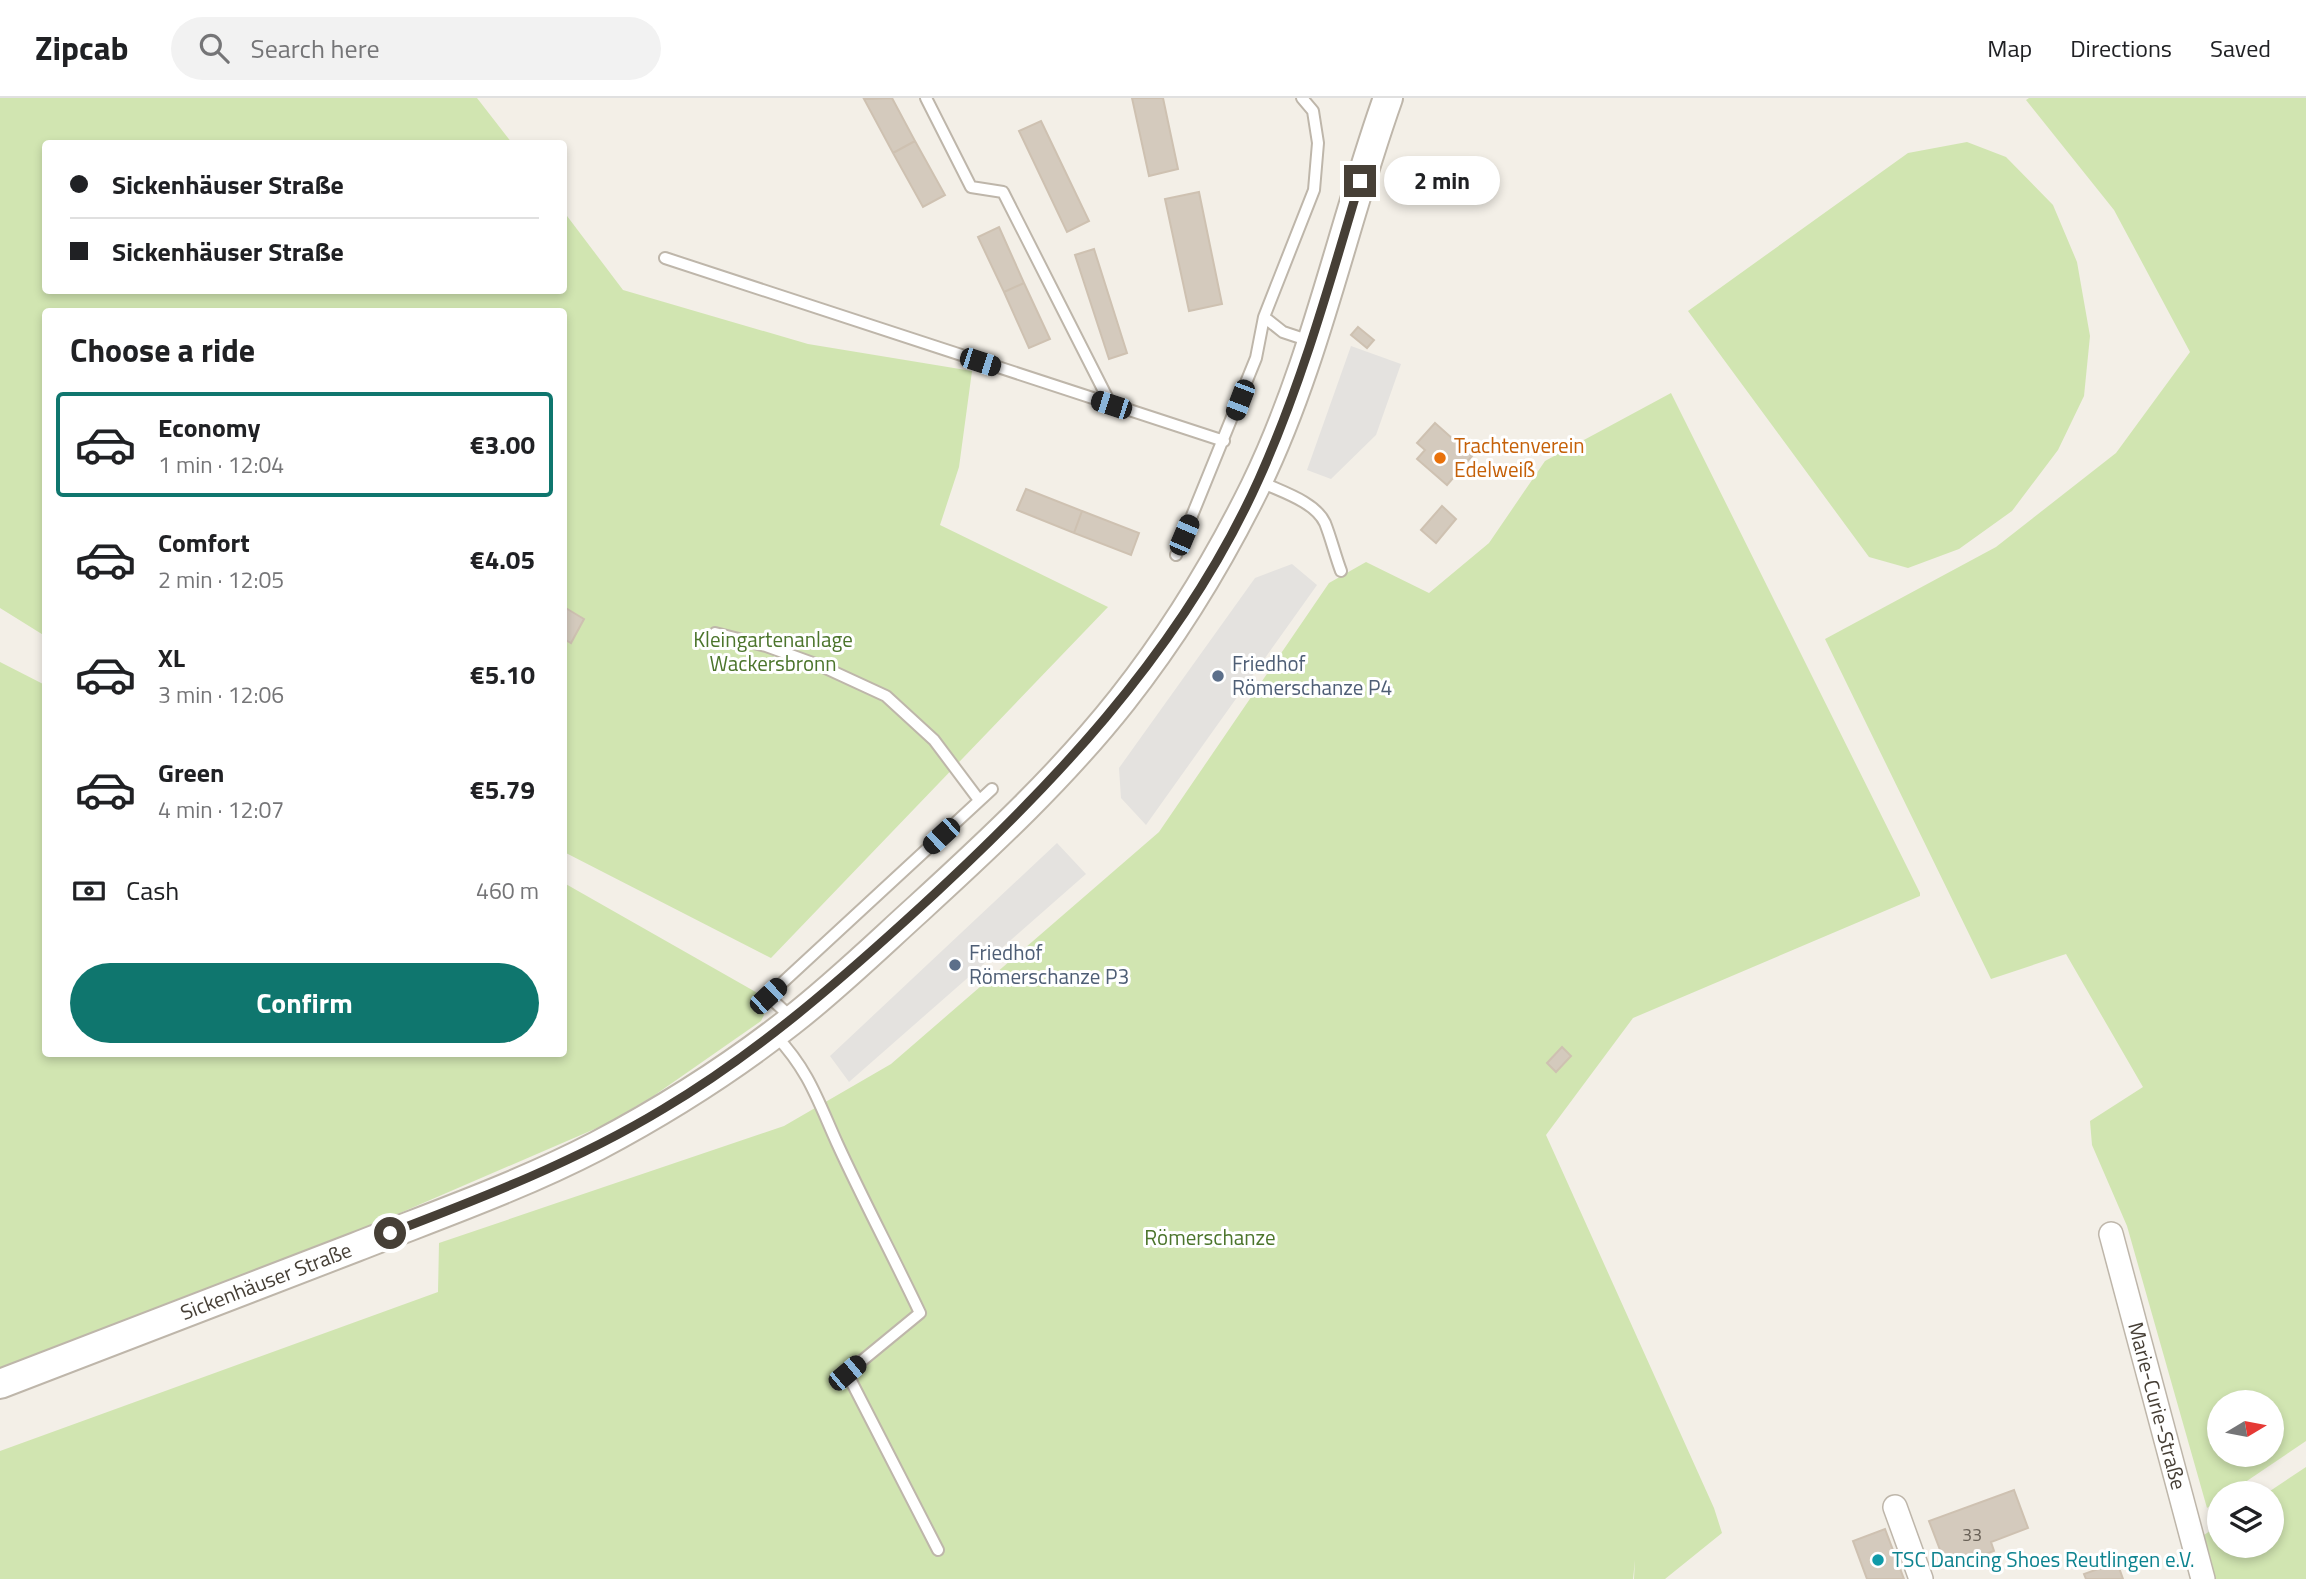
<!DOCTYPE html>
<meta charset="utf-8">
<style>
body{margin:0;font-family:"Titillium Web",sans-serif;background:#f2f2f2;color:#202124;height:100vh;display:flex;flex-direction:column;font-size:26px;white-space:nowrap}
*{box-sizing:border-box;margin:0}
p{font-size:23px;color:#757577}
.icon{flex:none;width:38px;height:38px;fill:none;stroke:currentColor;stroke-width:2;stroke-linecap:round;stroke-linejoin:round}
.map{position:relative;flex:1;overflow:hidden}
.sheet{position:absolute;left:42px;top:210px;width:525px;height:749px;display:flex;flex-direction:column;background:#fff;border-radius:7px;box-shadow:0 4px 10px #0003}
.sheet>*{flex:none}
.banner{position:absolute;left:42px;top:42px;width:525px;height:154px;border-radius:7px;box-shadow:0 4px 10px #0003;display:grid;align-content:center;height:154px;padding:0 28px;background:#fff}
.needle{width:46px;rotate:80deg}
.controls{position:absolute;left:2207px;top:1292px;display:grid;gap:14px}
.controls a{display:grid;place-items:center;width:77px;height:77px;border-radius:50%;background:#fff;box-shadow:0 4px 10px #0003;font-size:35px}
.end{position:absolute;width:32px;height:32px;margin:-16px;border:9px solid #463f36;background:#fff;box-shadow:0 0 0 4px #fff}
.from{border-radius:50%}
.bubble{position:absolute;height:49px;border-radius:24px;background:#fff;box-shadow:0 4px 10px #0003;font-size:23px;font-weight:700;line-height:49px;text-align:center}
.car{position:absolute;width:21px;height:42px;margin:-21px -10px;border-radius:9px;box-shadow:0 0 5px 2px #0007;background:linear-gradient(#222 24%,#8ab4d8 0 40%,#222 0 76%,#8ab4d8 0 86%,#222 0)}
.banner b{display:flex;align-items:center;gap:24px;height:66px;font-size:26px}
.banner b+b{border-top:2px solid #e0e0e0}
.banner i{width:18px;height:18px;background:#202124}
ul{padding:0;list-style:none}
li{display:flex;align-items:center;gap:21px;height:105px;margin:0 14px 10px;padding:0 14px;border:4px solid transparent;border-radius:7px}
li div{flex:1}
li b{display:block;font-size:26px}
li em{font-style:normal;font-weight:700}
li.selected{border-color:#0f766e}
li>.icon{width:63px;height:63px;stroke-width:1.5}
h2{padding:0 28px;font-size:32px;line-height:84px}
.pay{display:flex;align-items:center;gap:18px;height:77px;padding:0 28px;font-size:26px}
.pay p{margin-inline-start:auto}
.cta{display:flex;gap:14px;margin-top:auto;padding:14px 28px}
.cta a{flex:1;height:80px;border-radius:42px;background:#0f766e;color:#fff;font-size:28px;font-weight:700;line-height:80px;text-align:center}
header{display:flex;align-items:center;gap:42px;box-sizing:border-box;height:98px;padding:0 35px;background:#fff;border-bottom:2px solid #e0e0e0}
header strong{font-size:33px}
nav{display:flex;gap:38px;margin-inline-start:auto;font-size:24px}
.search{width:490px;height:63px;background:#f2f2f2;display:flex;align-items:center;gap:18px;box-sizing:border-box;padding:0 24px;border-radius:38px;color:#757577;font-size:26px}
.map>svg:first-child{display:block}
.green{fill:#d1e5b1;fill-rule:evenodd}
.parking{fill:#e4e2df}
.building{fill:#d4cabd;stroke:#cec1b1;stroke-width:2}
.lines{fill:none;stroke-linecap:round;stroke-linejoin:round}
.service-casing{stroke:#beb6aa;stroke-width:14}
.minor-casing{stroke:#beb6aa;stroke-width:26}
.tertiary-casing{stroke:#beb6aa;stroke-width:32}
.service{stroke:#fff;stroke-width:10}
.minor{stroke:#fff;stroke-width:23}
.tertiary{stroke:#fff;stroke-width:28}
.route{stroke:#463f36;stroke-width:9}
.food-dot{fill:#e8710a;stroke:#fff;stroke-width:2.5}
.service-dot{fill:#5c6f8a;stroke:#fff;stroke-width:2.5}
.culture-dot{fill:#0f9aa8;stroke:#fff;stroke-width:2.5}
.labels{text-anchor:middle;stroke-width:6;stroke-linejoin:round;paint-order:stroke}
.number-label{font-size:18px;fill:#6a6258}
.food-label{font-size:21px;fill:#c56008;stroke:#fff;text-anchor:start}
.park-label{font-size:21px;fill:#4c752c;stroke:#fff}
.service-label{font-size:21px;fill:#4e5e75;stroke:#fff;text-anchor:start}
.street-label{font-size:21px;fill:#463f36;stroke:#fff}
.culture-label{font-size:21px;fill:#0d838f;stroke:#fff;text-anchor:start}
</style>
<header>
<strong>Zipcab</strong>
<div class="search"><svg class="icon" aria-label="search" viewBox="0 0 24 24"><circle cx="10" cy="10" r="6"/><path d="M15 15l6 6"/></svg>Search here</div>
<nav><a>Map</a><a>Directions</a><a>Saved</a></nav>
</header>
<div class="map">
<svg width="2306" height="1481" viewBox="0 0 2306 1481">
<rect width="100%" height="100%" fill="#f3efe7"/>
<path class="green" d="M0,0H477L512,45L46,46V192H564V114L623,192L808,246L972,273L959,369L940,427L1108,509L771,860L564,754V214H46L45,538L0,510Z
M2029,0H2306V1343L2229,1395H2219V1402L2207,1410L2127,1128L2092,1047L2090,1023L2143,989L2066,856L1991,881L1825,541L1996,449L2116,355L2190,254L2114,112L2026,2ZM2219,1304H2272V1356H2219Z
M1967,44L2006,59L2053,107L2077,164L2090,238L2084,298L2058,352L2012,413L1959,451L1908,470L1869,459L1688,213L1908,55Z
M1671,295L1920,795V798L1633,920L1546,1037L1714,1410L1722,1435L1665,1481H1634L1635,1462L1633,1481H0V1353L438,1194L439,1145L784,1028L891,966L1159,734L1329,485L1366,464L1429,495L1489,445L1545,363Z
M0,564L45,587L46,956H564V785L761,897L768,909L761,923L652,999L604,1027L48,1267L0,1286Z
M2306,1369V1481H2204L2195,1443L2219,1427V1447H2272V1395H2267Z"/>
<path class="parking" d="M1351,248L1401,266L1376,337L1331,381L1307,372Z
M1292,466L1317,487L1146,727L1121,700L1119,670L1255,480Z
M1057,745L1086,776L849,984L830,958Z"/>
<path class="building" d="M892,0L915,43L893,55L864,1Z
M1132,0H1163L1178,71L1149,78Z
M1041,23L1089,123L1067,134L1019,33Z
M915,43L945,97L923,109L893,55Z
M1199,94L1222,206L1189,213L1165,101Z
M999,129L1024,185L1004,194L978,139Z
M1094,151L1127,255L1109,261L1075,157Z
M1024,185L1050,241L1029,250L1004,194Z
M1358,229L1374,242L1367,250L1351,237Z
M1435,325L1472,358L1447,387L1417,361L1425,352L1417,345Z
M1026,391L1082,413L1074,435L1017,412Z
M1442,408L1456,421L1436,445L1421,432Z
M1082,413L1139,435L1131,457L1074,435Z
M564,509L584,521L571,545L564,541Z
M1562,949L1571,958L1556,974L1547,965Z
M2014,1392L2028,1430L1991,1444L1994,1453L1947,1470L1929,1423Z
M1885,1431L1904,1481H1867L1853,1443Z
M2117,1464L2123,1481H2086L2084,1476Z"/>
<g class="lines">
<defs>
<path id="service" d="M926,0L971,89L1003,94L1111,307
M1302,0L1313,13L1318,45L1314,92L1264,219L1283,234L1310,243
M665,160L1224,343
M1259,383C1279,393 1315,403 1325,425C1331,440 1335,457 1341,473
M1176,457L1256,260L1264,219
M715,535L766,548L821,568L886,598L934,642L979,702
M792,920L768,898L992,691
M776,938C809,973 818,1003 837,1045C863,1102 893,1158 920,1215L847,1275L938,1452"/>
<g id="minor">
<path id="s1" d="M2111,1136L2203,1481"/>
<path d="M1895,1409L1921,1481"/>
</g>
<g id="tertiary">
<path id="s2" d="M0,1286C119,1240 238,1194 356,1149C437,1117 520,1088 597,1048C665,1012 730,971 791,923C836,888 877,848 919,810C990,745 1062,678 1122,602C1174,536 1218,464 1255,389C1315,266 1342,129 1388,0"/>
</g>
</defs>
<use href="#service" class="service-casing"/>
<use href="#minor" class="minor-casing"/>
<use href="#tertiary" class="tertiary-casing"/>
<use href="#service" class="service"/>
<use href="#minor" class="minor"/>
<use href="#tertiary" class="tertiary"/>
</g>
<g class="lines">
<path class="route" d="M390,1135C484,1099 577,1063 663,1011C752,958 829,892 905,823C1046,695 1180,557 1259,381C1302,285 1330,184 1360,83"/>
</g>
<circle class="food-dot" cx="1440" cy="360" r="7"/>
<g class="service-dot">
<circle cx="1218" cy="578" r="7"/>
<circle cx="955" cy="867" r="7"/>
</g>
<circle class="culture-dot" cx="1878" cy="1462" r="7"/>
<g class="labels">
<g class="number-label">
<text x="1972" y="1443">33</text>
</g>
<g class="food-label">
<text x="1454" y="355">Trachtenverein<tspan x="1454" dy="24">Edelweiß</tspan></text>
</g>
<g class="park-label">
<text x="773" y="549">Kleingartenanlage<tspan x="773" dy="24">Wackersbronn</tspan></text>
<text x="1210" y="1147">Römerschanze</text>
</g>
<g class="service-label">
<text x="1232" y="573">Friedhof<tspan x="1232" dy="24">Römerschanze P4</tspan></text>
<text x="969" y="862">Friedhof<tspan x="969" dy="24">Römerschanze P3</tspan></text>
</g>
<g class="street-label">
<text dy="7" stroke="none"><textPath href="#s2" startOffset="285">Sickenhäuser Straße</textPath></text>
<text dy="7" stroke="none"><textPath href="#s1" startOffset="178">Marie-Curie-Straße</textPath></text>
</g>
<g class="culture-label">
<text x="1892" y="1469">TSC Dancing Shoes Reutlingen e.V.</text>
</g>
</g>
</svg>
<div class="controls">
<a><svg class="needle" viewBox="-14 -14 28 28"><path d="M0-13l5 13h-10z" fill="#e53935"/><path d="M0 13l5-13h-10z" fill="#757577"/></svg></a>
<a><svg class="icon" aria-label="layers" viewBox="0 0 24 24"><path d="M12 4l9 5-9 5-9-5zM3 14l9 5 9-5"/></svg></a>
</div>
<i class="end from" style="left:390px;top:1135px"></i>
<i class="end" style="left:1360px;top:83px"></i>
<div class="bubble" style="left:1384px;top:58px;width:116px">2 min</div>
<i class="car" style="left:980px;top:264px;rotate:108deg"></i>
<i class="car" style="left:1240px;top:302px;rotate:201deg"></i>
<i class="car" style="left:1111px;top:307px;rotate:288deg"></i>
<i class="car" style="left:1184px;top:437px;rotate:23deg"></i>
<i class="car" style="left:941px;top:738px;rotate:227deg"></i>
<i class="car" style="left:768px;top:898px;rotate:47deg"></i>
<i class="car" style="left:847px;top:1275px;rotate:50deg"></i>
<div class="banner">
<b><i class="from"></i>Sickenhäuser Straße</b>
<b><i></i>Sickenhäuser Straße</b>
</div>
<section class="sheet">
<h2>Choose a ride</h2>
<ul>
<li class="selected"><svg class="icon" aria-label="car" viewBox="0 0 24 24"><path d="M5 17H2v-5l4-1 3-4h7l3 4 3 1v5h-3M9 17h6M6 11h13"/><circle cx="7" cy="17" r="2"/><circle cx="17" cy="17" r="2"/></svg><div><b>Economy</b><p>1 min · 12:04</p></div><em>€3.00</em></li>
<li><svg class="icon" aria-label="car" viewBox="0 0 24 24"><path d="M5 17H2v-5l4-1 3-4h7l3 4 3 1v5h-3M9 17h6M6 11h13"/><circle cx="7" cy="17" r="2"/><circle cx="17" cy="17" r="2"/></svg><div><b>Comfort</b><p>2 min · 12:05</p></div><em>€4.05</em></li>
<li><svg class="icon" aria-label="car" viewBox="0 0 24 24"><path d="M5 17H2v-5l4-1 3-4h7l3 4 3 1v5h-3M9 17h6M6 11h13"/><circle cx="7" cy="17" r="2"/><circle cx="17" cy="17" r="2"/></svg><div><b>XL</b><p>3 min · 12:06</p></div><em>€5.10</em></li>
<li><svg class="icon" aria-label="car" viewBox="0 0 24 24"><path d="M5 17H2v-5l4-1 3-4h7l3 4 3 1v5h-3M9 17h6M6 11h13"/><circle cx="7" cy="17" r="2"/><circle cx="17" cy="17" r="2"/></svg><div><b>Green</b><p>4 min · 12:07</p></div><em>€5.79</em></li>
</ul>
<div class="pay"><svg class="icon" aria-label="cash" viewBox="0 0 24 24"><path d="M3 7h18v10H3z"/><circle cx="12" cy="12" r="2"/></svg>Cash<p>460 m</p></div>
<div class="cta"><a>Confirm</a></div>
</section>
</div>
